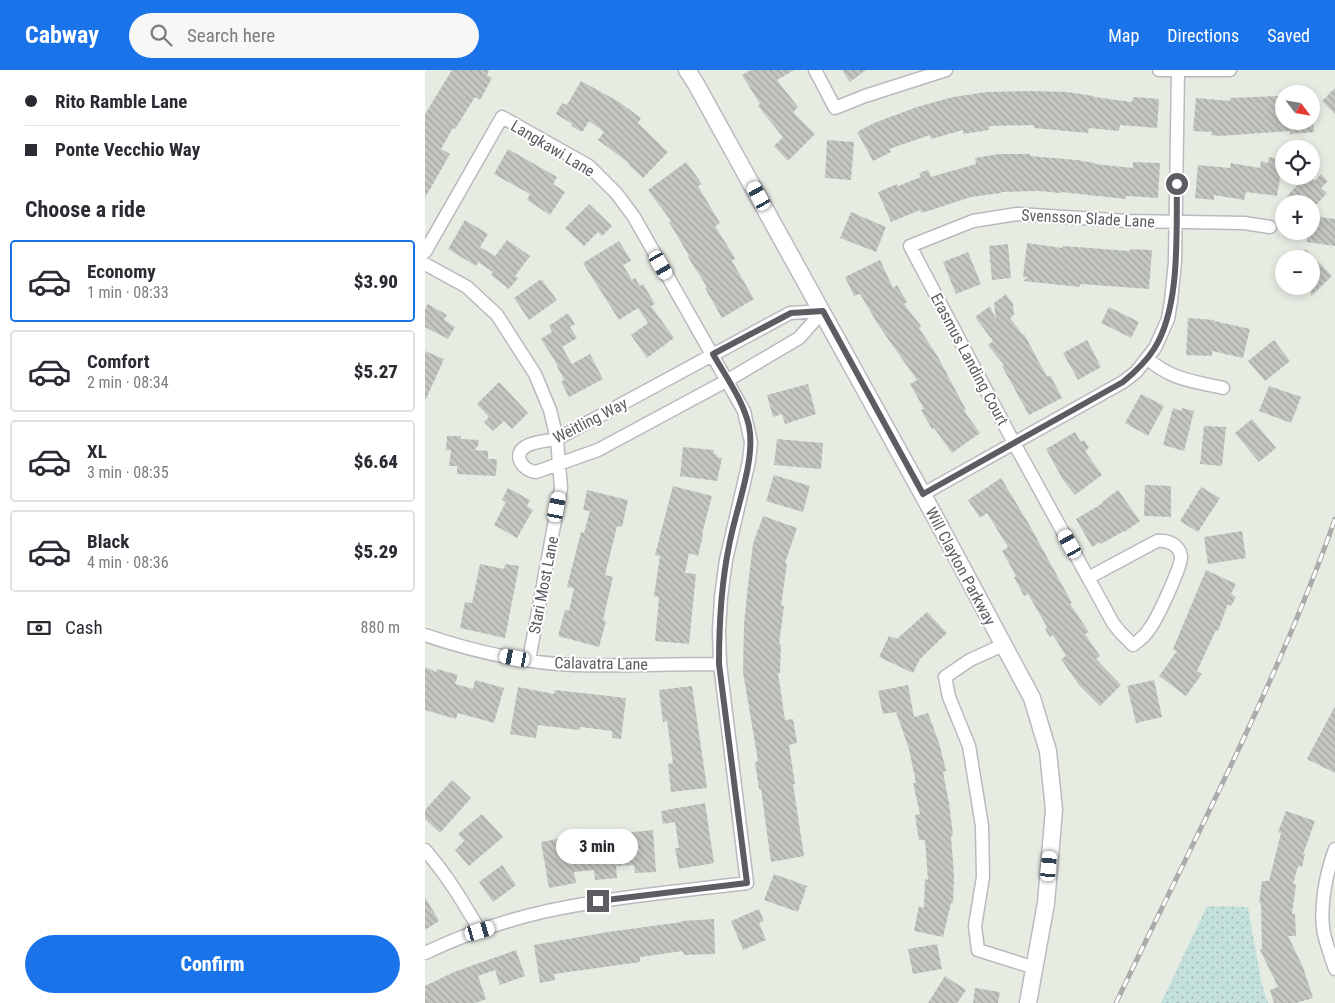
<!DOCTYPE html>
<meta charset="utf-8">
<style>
body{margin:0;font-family:"Roboto Condensed",sans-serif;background:#f7f7f7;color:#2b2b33;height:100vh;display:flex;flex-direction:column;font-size:19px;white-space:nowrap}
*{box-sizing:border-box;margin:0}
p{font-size:16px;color:#7c7c81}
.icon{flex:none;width:28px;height:28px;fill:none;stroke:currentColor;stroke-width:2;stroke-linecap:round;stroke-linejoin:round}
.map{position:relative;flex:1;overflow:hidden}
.details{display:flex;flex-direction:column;background:#fff;width:425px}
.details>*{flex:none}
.hud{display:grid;align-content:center;height:110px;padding:0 25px;background:#fff}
.needle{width:32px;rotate:121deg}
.tools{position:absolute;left:850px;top:15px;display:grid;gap:10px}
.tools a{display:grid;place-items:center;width:45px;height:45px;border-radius:50%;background:#fff;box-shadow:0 2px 8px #0003;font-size:25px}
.end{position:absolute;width:22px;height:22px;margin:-11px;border:6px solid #5e5b62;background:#fff;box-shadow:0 0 0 2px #fff}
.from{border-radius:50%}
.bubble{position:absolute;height:35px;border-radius:18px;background:#fff;box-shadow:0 2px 8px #0003;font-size:16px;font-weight:800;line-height:35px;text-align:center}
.car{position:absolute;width:15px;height:30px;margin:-15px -8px;border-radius:6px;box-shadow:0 0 4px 1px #0007;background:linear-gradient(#fff 24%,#345 0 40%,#fff 0 76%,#345 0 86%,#fff 0)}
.hud b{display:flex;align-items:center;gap:18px;height:48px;font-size:19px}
.hud b+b{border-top:1px solid #e1e1e2}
.hud i{width:12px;height:12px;background:#2b2b33}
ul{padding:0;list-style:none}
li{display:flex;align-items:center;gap:15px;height:82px;margin:0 10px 8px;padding:0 15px;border:2px solid #e1e1e2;border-radius:5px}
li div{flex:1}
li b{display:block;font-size:19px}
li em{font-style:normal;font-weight:800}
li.selected{border-color:#1a73e8}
li>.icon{width:45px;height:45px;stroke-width:1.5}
h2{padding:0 25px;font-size:22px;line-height:60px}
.pay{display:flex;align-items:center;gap:12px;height:55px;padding:0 25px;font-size:19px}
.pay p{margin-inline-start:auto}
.action{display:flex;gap:10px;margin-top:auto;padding:10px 25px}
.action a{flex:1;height:58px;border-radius:30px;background:#1a73e8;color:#fff;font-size:20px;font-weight:800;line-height:58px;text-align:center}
header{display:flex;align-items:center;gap:30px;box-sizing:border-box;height:70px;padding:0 25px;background:#1a73e8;color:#fff}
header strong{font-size:24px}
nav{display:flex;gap:28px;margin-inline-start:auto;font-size:18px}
.search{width:350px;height:45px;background:#f7f7f7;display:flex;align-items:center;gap:12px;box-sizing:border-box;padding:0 18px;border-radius:28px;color:#7c7c81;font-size:19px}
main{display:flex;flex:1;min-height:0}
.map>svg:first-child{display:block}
.park{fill:url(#park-dots)}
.building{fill:url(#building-back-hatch)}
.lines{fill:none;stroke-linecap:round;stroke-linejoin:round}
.street-casing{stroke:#bbb8be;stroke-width:15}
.secondary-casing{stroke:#bcb9c0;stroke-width:19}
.street{stroke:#fff;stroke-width:12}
.secondary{stroke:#fff;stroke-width:16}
.rail-casing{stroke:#acabac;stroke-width:5}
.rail{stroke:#fff;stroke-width:3;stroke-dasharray:9;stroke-linecap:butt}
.route{stroke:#5e5b62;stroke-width:6}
.labels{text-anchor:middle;stroke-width:4;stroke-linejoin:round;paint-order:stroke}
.street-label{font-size:16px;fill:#5e5b62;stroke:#fff}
</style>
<header>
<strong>Cabway</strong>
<div class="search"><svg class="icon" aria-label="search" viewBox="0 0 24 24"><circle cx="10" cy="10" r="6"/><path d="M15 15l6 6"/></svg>Search here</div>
<nav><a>Map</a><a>Directions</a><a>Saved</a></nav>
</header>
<main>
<section class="details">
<div class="hud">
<b><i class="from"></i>Rito Ramble Lane</b>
<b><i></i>Ponte Vecchio Way</b>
</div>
<h2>Choose a ride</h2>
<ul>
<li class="selected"><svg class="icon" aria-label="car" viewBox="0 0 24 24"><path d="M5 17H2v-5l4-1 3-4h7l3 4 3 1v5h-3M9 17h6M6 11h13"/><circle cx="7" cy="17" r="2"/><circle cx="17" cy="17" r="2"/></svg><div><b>Economy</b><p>1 min · 08:33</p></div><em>$3.90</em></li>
<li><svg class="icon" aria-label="car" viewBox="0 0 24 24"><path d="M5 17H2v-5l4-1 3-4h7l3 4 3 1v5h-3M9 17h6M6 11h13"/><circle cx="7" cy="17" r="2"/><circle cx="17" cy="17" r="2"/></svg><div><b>Comfort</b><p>2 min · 08:34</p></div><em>$5.27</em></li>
<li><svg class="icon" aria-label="car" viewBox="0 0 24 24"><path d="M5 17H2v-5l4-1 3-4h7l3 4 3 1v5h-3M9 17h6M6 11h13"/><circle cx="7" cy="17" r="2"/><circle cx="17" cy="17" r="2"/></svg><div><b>XL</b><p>3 min · 08:35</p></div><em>$6.64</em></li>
<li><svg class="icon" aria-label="car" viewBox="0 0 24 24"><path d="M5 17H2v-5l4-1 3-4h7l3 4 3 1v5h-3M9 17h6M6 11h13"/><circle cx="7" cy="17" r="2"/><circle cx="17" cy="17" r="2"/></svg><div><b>Black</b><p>4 min · 08:36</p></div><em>$5.29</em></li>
</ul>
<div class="pay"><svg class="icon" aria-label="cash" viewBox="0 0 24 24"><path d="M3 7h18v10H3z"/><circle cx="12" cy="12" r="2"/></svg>Cash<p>880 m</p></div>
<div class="action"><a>Confirm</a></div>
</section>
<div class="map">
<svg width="910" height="933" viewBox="0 0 910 933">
<defs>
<pattern id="park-dots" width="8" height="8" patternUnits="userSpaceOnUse" patternTransform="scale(1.25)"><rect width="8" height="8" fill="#c3e0dc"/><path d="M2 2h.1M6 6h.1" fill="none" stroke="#a2b9b6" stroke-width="1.8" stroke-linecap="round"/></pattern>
<pattern id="building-back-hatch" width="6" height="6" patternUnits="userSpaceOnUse" patternTransform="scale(1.25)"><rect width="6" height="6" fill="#c3c7c0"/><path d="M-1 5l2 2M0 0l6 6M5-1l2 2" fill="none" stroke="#a2a59f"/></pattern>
</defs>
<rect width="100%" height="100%" fill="#e7ece3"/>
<path class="park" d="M782,836L823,837L837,915L843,933H736Z"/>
<path class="building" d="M27,0H64L62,5L67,8L55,30L50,27L30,59L28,58L16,79L25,84L0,128V44Z
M326,0H369L352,10L373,37L368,42L390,64L363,91L349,76L358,67L333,36L335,34L317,5Z
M417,0H441L425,12Z
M156,11L194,32L216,48L213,53L243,82L218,108L203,94L204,93L173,70L179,62L164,51L158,61H155L146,56L147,54L131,44L137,33L142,35Z
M910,18V44L897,31Z
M607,21L642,22L669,26V27L707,32L708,27L734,29L732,58L695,55L694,61L664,58L663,63L609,58V55L564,56V60L538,64V60L506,69L505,65L464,79L466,82L448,91L432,62L449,53L492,37L528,27L562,22Z
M856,26L858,51H888L889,62L865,64V61L795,66L786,65L787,62L768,61L771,28L805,31V28Z
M402,70L429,72L426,110L400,108Z
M83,79L132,107L128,114L140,122L125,145L102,130L105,124L69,104Z
M574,84H605V86L652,90L670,93V94L708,98V92L735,93L733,128L701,126V129L636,122L635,123L613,121L576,122V123L546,127L497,143L495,140L466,152L453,122L472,114L473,116L496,107L494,103L503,100L506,107L551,94L550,88Z
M844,87L858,89L852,126L821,122L819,130L789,125V130L770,128L773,95L805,98L806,93L835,98L836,91L843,93Z
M261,92L277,114L273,116L295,153L290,156L310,188L307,191L329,229L297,248L280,218L282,217L263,187L264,186L244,152L246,151L223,120Z
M896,104L903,111L896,118L902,123L892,134H869L862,126L881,106H885L890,111Z
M164,134L187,156L177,166L173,162L159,176L140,158Z
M426,142L461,157L451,182L415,168Z
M886,146L910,149V176L882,172L883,161H886Z
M40,150L63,164L55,177L70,186L82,170L105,186L90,206L93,208L84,219L66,205L68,202L53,192L51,196L23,179Z
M194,171L206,191L198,195L207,210L210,208L215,216L218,214L230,234L226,236L249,268L222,288L206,265L223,253L213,238L194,250L158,193Z
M602,173L637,178L638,176L705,181V179L727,180L724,219L655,214V217L598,211L603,207H598Z
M583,174L586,208L567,210L564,176Z
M881,179L907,206L886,226V189H870Z
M543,182L556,214L531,224L518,192Z
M455,190L468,218L472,215L482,232L479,234L496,256L494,258L513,287L541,340L539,341L555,363L527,383L509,358L507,359L496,340L499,339L485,314L492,310L454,256L435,224L429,226L420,207Z
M116,209L132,230L104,250L89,228Z
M581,224L588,234L589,245L585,248L598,265L599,264L622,307L625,305L637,328L604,345L577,296L579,295L563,275L568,271L550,247L565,236L571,250L569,233Z
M3,234L22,245L19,250L30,257L23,269L0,257V239Z
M684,237L714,252L706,268L676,253Z
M143,243L150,254L145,257L152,268L137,277L147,294L165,284L178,309L144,327L136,312L139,310L132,296H133L116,269L127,262L124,256Z
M763,248L789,250V251L825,259L818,288L787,281V286L761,285Z
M662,270L676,297L653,310L638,283Z
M849,270L865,291L840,311L823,291Z
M0,281L19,289L1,329H0Z
M74,312L103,343L87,359L79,351L68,361L59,352L64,347L52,334Z
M383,314L391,344L360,354L357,344L348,347L342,325Z
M844,316L876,327L866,353L834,341Z
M716,324L739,336L723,366L700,353Z
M748,338L756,341L757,338L769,341L759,381L738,375Z
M827,349L851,378L834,392L810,363Z
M779,356L801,357L797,396L775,394Z
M650,362L656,372L659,370L664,378L660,381L677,405L650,425L638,410L621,379Z
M22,366H36V369L54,370L53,376L49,380L63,381V389H72L71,406L32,404V396H24L26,380H21Z
M352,369L398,373L396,399L349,395Z
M258,377L289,380V384L292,385V387L297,388L292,411L255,406Z
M349,405L385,416L378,442L341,431Z
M576,408L605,456L647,533L645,534L664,562L660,564L675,586L671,589L696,615L675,636L654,615L636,589L641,586L628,565L625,567L620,559L622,557L603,524L599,526L589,507L591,506L577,481L583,477L562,443L555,448L543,430Z
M720,415L746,416V447L719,446Z
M248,416L287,426L277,464L278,465L273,486L264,483L260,503L271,504L264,574L230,571L234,527L229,526L235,486L230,485Z
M776,417L795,428L773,462L755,451Z
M83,418L105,430L102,436L108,440L92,468L69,455L81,432L77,430Z
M162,420L203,430L197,457L192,456L180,505L188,507L178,550L181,551L174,577L133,566L140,540L144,541L149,518L142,517L156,462L159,463L165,441L158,440Z
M693,420L715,451L699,462V461L676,474L675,472L667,477L651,449L678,433L677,432Z
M338,446L372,458L360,493H362L356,536H359L354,574H356L355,603H353L360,650L368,649L372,673L364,675L370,714H368L379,786L346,792L336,719H334L330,692L333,691L318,602L319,554L323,515L328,474Z
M817,461L821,488L783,494L779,467Z
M55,494L79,499L80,494L94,496L80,568L35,558L40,532L47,533Z
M781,500L811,514L806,524L811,527L806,536L803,534L793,561L791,560L772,601L777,604L761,626L734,606L752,581L748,579Z
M502,542L522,563L495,589L488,603L454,587L464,566L472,569Z
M0,597L11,602L12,599L33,605L30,614L48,619L50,610L79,618L69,653L33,643L31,649L0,640Z
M729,610L737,647L711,653L702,616Z
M483,615L489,647L503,643L515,676L521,701L518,702L524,733L528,765L526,766L529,805L528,833H526L518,867L489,861L494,836L499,838L500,809L503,810L500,770H494L490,745L495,744L488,713H491L484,679L471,642L458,644L453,621Z
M267,616L282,718L246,722L243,694L248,693L242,651L238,652L234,620Z
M93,617L129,624L130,620L201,628L196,669L187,668V661L155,657L154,660L113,655L111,668L85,664Z
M910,636V703L882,689Z
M27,710L46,728L15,763L0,749V740Z
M280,733L289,793L254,799L250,778H254L250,752L238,754L236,741Z
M861,741L890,751L878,784H880L877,797L873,796L868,814H871L867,844H870L871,866H863L878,897L888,928L871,933H849L845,920L853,917L835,880L837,879L836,833H834L837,811H844L856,763L853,762Z
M57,744L78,767L44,796L30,780L39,771L33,764Z
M228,760L231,802L210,803L209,795L191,796L192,808L170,810L169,800L149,802L151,813L124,818L116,772L142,767V769Z
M77,795L91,815L68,832L54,812Z
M349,804L382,816L373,842L339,830Z
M0,827L14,851L0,860Z
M334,839L339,851L334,853L341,870L318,880L306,851Z
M289,849L290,884L259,885L258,881L215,887V892L129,904L130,910L115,913L109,875L183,862L257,852V851Z
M512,874L517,899L488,904L483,879Z
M91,880L100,906L75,915L70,900L53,906L61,929L50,933H0V916L29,902Z
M520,906L541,920L532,933H503Z
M550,918L575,922L573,933H548Z"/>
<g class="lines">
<defs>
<path id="street" d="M390,0L410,38L440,26L521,0
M734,0H805
M0,182L77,47L164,96L192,124L209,147L319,341L326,372L324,391L301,490L296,527L294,561L295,594L322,813C255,821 188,827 122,841C82,850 38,865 0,883
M0,194L42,217L72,245L110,304L125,340L132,369L136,418L104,590
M398,241L374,268L303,310L173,380L111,402C98,401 87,385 100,377C108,371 123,371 132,369L365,243Z
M722,288C746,310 768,311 798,318
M498,424L698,312L711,302L730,278L743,249L746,231L750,192L753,1
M663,508L732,471C742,470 754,474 756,486C757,496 732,549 725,558C721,565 715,570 708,575L695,562L688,553L589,373L485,176L548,151L592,144L704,151L819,153L845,157
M0,565C47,581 99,593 149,595C198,596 246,594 295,594
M578,575L545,590L520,607L524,627L544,676L557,756L558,807L550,856L553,880L610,898
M910,779C901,803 894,839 899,864C902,876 906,887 910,899
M0,780C22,805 38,832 55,861"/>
<path id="secondary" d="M262,0L271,14L509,445L607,628L623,681L629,740L621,833L603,933"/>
</defs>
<use href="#street" class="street-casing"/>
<use href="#secondary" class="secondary-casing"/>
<use href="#street" class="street"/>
<use href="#secondary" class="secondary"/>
<defs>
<path id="rail" d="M691,933C767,773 851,616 910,449"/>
</defs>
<use href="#rail" class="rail-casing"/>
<use href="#rail" class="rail"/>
</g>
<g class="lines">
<path class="route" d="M173,831L322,813L294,594C294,554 296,515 304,476C310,441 331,391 324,356C318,330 301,307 288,284L366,243L398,241L498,424L698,312C710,302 721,292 729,279C756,237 751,162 752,114"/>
</g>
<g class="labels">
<g class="street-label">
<text transform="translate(128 78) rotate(31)" y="6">Langkawi Lane</text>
<text transform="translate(663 148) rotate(3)" y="6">Svensson Slade Lane</text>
<text transform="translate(545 289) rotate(62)" y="6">Erasmus Landing Court</text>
<text transform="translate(165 350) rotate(-27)" y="6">Weitling Way</text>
<text transform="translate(536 496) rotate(62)" y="6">Will Clayton Parkway</text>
<text transform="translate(118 515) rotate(-79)" y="6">Stari Most Lane</text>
<text transform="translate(176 593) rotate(1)" y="6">Calavatra Lane</text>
</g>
</g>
</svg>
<div class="tools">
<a><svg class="needle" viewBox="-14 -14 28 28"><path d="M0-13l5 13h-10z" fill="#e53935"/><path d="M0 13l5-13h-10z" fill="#7c7c81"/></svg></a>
<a><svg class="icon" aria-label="locate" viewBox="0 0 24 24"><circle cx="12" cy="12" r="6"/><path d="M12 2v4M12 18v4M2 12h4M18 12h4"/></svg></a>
<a>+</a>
<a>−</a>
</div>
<i class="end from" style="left:752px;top:114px"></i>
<i class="end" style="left:173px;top:831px"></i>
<div class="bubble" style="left:131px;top:759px;width:82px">3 min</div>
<i class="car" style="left:334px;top:126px;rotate:331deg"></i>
<i class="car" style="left:236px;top:195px;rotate:150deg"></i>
<i class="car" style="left:132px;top:437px;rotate:11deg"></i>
<i class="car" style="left:645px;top:474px;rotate:331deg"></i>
<i class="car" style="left:90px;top:588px;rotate:281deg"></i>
<i class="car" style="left:624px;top:796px;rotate:5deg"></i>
<i class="car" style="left:55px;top:861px;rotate:74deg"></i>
</div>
</main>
